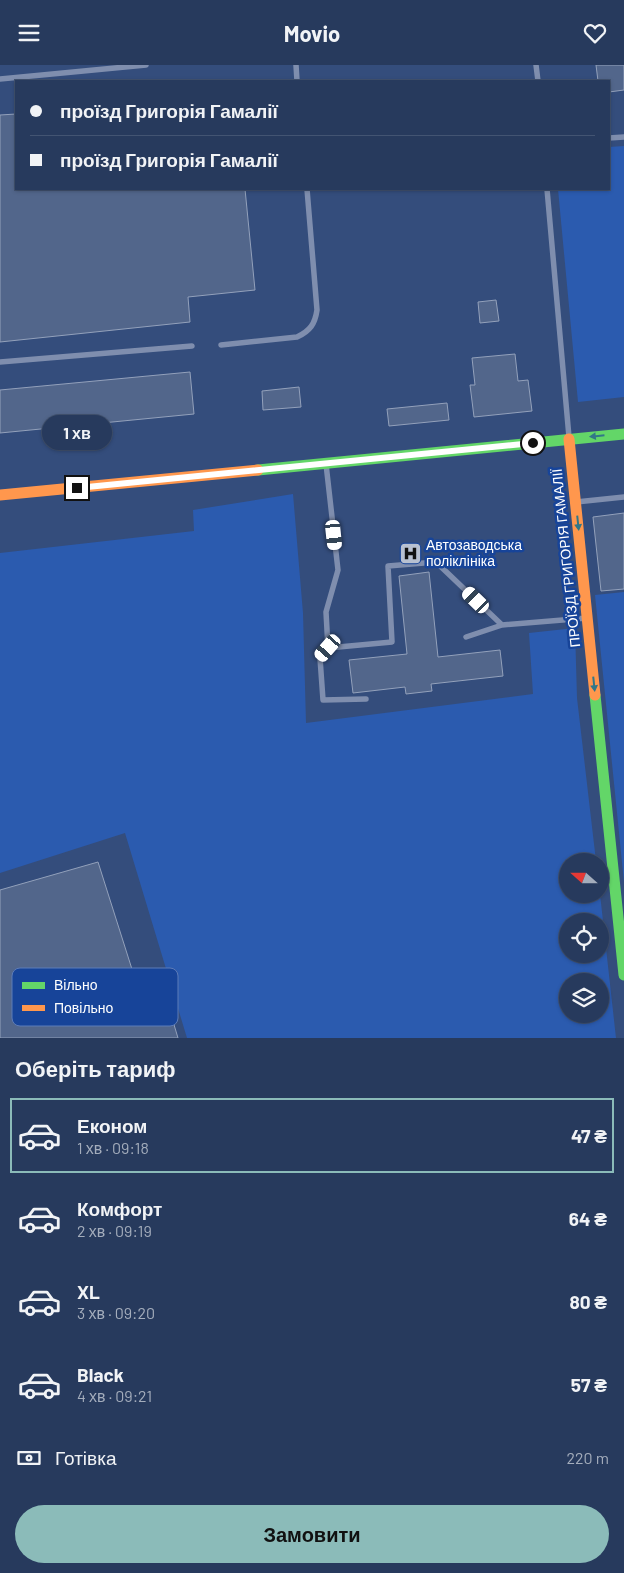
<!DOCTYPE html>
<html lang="uk">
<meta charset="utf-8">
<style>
body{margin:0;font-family:Barlow,sans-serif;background:#2f4163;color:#f1f3f6;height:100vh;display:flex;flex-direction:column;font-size:19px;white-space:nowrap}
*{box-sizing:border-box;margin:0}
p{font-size:16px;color:#a4adbc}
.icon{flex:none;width:28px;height:28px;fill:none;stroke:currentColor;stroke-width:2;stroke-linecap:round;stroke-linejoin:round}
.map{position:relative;height:973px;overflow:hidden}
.sheet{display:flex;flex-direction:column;background:#273a5d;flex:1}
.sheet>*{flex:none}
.hud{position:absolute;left:15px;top:15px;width:595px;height:110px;border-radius:0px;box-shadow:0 1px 4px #0004,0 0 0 1px #435472;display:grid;align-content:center;height:110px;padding:0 15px;background:#273a5d}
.needle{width:32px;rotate:291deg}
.buttons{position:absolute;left:559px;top:788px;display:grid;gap:10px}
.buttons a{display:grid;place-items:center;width:50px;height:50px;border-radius:50%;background:#273a5d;box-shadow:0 1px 4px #0004,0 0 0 1px #435472;font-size:25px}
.end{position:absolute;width:22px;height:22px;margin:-11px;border:6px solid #fff;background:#111;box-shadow:0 0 0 2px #111}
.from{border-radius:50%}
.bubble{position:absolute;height:35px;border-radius:18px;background:#273a5d;box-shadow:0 1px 4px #0004,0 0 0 1px #435472;font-size:16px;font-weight:700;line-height:35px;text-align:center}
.car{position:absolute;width:15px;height:30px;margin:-15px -8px;border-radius:6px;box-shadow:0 0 4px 1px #0007;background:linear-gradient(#fff 24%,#345 0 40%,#fff 0 76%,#345 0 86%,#fff 0)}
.hud b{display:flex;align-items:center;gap:18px;height:48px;font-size:19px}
.hud b+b{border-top:1px solid #435472}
.hud i{width:12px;height:12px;background:#f1f3f6}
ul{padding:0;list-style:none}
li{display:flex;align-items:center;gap:15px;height:75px;margin:0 10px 8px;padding:0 5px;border:2px solid transparent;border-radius:0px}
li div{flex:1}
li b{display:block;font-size:19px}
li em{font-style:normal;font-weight:700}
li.active{border-color:#8bbbb9}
li>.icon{width:45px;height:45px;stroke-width:1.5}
h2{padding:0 15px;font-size:22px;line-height:60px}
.pay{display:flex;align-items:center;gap:12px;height:55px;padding:0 15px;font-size:19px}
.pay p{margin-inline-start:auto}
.button{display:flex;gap:10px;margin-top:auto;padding:10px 15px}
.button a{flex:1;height:58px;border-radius:30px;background:#8bbbb9;color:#111;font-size:20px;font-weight:700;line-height:58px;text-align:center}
header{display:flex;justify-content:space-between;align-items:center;height:65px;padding:0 15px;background:#273a5d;font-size:22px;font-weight:700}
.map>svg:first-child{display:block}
.green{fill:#2b5baf;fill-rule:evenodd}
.building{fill:#52668b;stroke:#93a1bb}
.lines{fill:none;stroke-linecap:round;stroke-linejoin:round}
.lane{stroke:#7f8eae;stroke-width:5.5}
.fast{stroke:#63d668;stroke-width:11}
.slow{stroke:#ff974d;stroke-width:11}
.oneway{fill:#327788}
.route{stroke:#fff;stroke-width:6}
.labels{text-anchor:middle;stroke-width:5;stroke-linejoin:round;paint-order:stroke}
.poi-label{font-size:14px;fill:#fff;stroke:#174499;text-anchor:start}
.street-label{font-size:14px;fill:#fff;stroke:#174499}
.key{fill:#174499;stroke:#5d7cb8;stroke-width:1}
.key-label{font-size:14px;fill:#fff}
</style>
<header><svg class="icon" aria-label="menu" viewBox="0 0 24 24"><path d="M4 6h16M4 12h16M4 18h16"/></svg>Movio<svg class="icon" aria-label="heart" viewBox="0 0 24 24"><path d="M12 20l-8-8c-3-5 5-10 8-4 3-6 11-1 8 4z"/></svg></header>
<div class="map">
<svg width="624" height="973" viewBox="0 0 624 973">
<rect width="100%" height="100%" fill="#344d7c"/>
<path class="green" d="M624,81V332L578,337L558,124H609V82Z
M293,429L303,548L306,658L533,629L529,568L575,563L577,633L596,796H568V829H600L616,973H187L125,768L0,808V488L194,466L193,445ZM600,856V889H568V856ZM600,916V949H568V916Z
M624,527V817L595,530Z"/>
<path class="building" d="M596,0H624V25L609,27V16H598Z
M16,49V124H245L255,225L188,232L190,257L0,277V50Z
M496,235L499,256L480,258L478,237Z
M515,289L518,316L528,315L532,346L474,352L470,320H475L472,293Z
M190,307L194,349L0,368V325Z
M299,322L301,342L263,345L262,326Z
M447,338L449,355L389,361L387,344Z
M624,448V524L601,526L593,452Z
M429,507L438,592L500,585L503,611L431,619L432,626L406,629L405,622L353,628L349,595L407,589L399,511Z
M98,797L137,920L160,913L178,973H0V825Z"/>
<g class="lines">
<path class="lane" d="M296,0L297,16
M536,0L538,16
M0,14L146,0
M609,73L624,72
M547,124L569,372
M221,280L297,272C310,266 315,259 317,245L307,124
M0,297L192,281
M326,399L338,505L326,547L328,583L320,593L323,635L366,634
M576,437L624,432
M466,572L502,560
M328,583L392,577L388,501L436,497L502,560L587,553"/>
<path class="fast" d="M258,405L624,369
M595,630L624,910"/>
<path class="slow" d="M569,374L595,630
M0,430L258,405"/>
</g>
<defs><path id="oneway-solid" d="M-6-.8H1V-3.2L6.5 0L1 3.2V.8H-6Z" transform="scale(1.25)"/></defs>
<g class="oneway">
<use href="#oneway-solid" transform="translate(597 371) rotate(174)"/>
<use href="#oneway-solid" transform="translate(578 458) rotate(84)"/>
<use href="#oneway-solid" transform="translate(594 619) rotate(84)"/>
</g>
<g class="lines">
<path class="route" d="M77,423L533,378"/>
</g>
<defs>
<symbol id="hospital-square" viewBox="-11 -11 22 22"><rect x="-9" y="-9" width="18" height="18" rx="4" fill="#b8c1d1" stroke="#174499"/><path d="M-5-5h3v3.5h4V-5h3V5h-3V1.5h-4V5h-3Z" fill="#111"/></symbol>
</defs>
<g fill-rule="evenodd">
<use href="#hospital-square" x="398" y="476" width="25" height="25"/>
</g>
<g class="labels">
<g class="poi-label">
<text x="426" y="485">Автозаводська<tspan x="426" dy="16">поліклініка</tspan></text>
</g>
<g class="street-label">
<text transform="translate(566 493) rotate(-96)" y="5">ПРОЇЗД ГРИГОРІЯ ГАМАЛІЇ</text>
</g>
</g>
<rect x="12" y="903" width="166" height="58" rx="8" class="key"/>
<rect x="22" y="917" width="23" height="7" fill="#63d668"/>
<rect x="22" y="940" width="23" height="6" fill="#ff974d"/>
<g class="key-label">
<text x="54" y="925">Вільно</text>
<text x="54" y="948">Повільно</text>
</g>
</svg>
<div class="buttons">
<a><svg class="needle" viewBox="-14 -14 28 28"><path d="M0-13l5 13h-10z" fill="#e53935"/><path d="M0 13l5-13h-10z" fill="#a4adbc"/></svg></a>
<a><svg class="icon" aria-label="locate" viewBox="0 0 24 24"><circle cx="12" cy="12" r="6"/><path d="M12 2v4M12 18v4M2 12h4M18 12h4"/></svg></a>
<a><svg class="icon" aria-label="layers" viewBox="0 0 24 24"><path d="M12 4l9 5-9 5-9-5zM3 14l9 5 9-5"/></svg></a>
</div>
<i class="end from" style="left:533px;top:378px"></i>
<i class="end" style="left:77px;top:423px"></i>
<div class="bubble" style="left:42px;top:350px;width:70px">1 хв</div>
<i class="car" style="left:334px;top:470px;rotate:174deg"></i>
<i class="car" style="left:476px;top:535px;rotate:314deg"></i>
<i class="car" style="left:328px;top:583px;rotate:221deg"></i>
<div class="hud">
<b><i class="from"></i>проїзд Григорія Гамалії</b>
<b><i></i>проїзд Григорія Гамалії</b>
</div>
</div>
<section class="sheet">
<h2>Оберіть тариф</h2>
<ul>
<li class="active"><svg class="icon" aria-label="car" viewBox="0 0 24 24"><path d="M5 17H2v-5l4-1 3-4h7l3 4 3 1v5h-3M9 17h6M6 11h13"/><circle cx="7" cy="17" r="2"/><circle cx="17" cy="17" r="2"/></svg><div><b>Економ</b><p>1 хв · 09:18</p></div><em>47 ₴</em></li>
<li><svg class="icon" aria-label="car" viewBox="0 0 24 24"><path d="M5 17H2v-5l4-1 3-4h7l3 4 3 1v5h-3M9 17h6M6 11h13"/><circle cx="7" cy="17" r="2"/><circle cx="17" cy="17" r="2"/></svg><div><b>Комфорт</b><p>2 хв · 09:19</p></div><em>64 ₴</em></li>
<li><svg class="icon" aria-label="car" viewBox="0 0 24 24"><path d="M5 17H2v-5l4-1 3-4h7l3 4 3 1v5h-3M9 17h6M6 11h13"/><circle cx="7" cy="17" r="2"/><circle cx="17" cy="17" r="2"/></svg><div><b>XL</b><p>3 хв · 09:20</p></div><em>80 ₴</em></li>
<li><svg class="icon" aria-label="car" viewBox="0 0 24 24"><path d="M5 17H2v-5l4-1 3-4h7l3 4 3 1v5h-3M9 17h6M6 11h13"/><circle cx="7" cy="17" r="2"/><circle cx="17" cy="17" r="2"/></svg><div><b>Black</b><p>4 хв · 09:21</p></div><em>57 ₴</em></li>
</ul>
<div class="pay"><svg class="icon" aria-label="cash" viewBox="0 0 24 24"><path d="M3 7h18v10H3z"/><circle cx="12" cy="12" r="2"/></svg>Готівка<p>220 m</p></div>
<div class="button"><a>Замовити</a></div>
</section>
